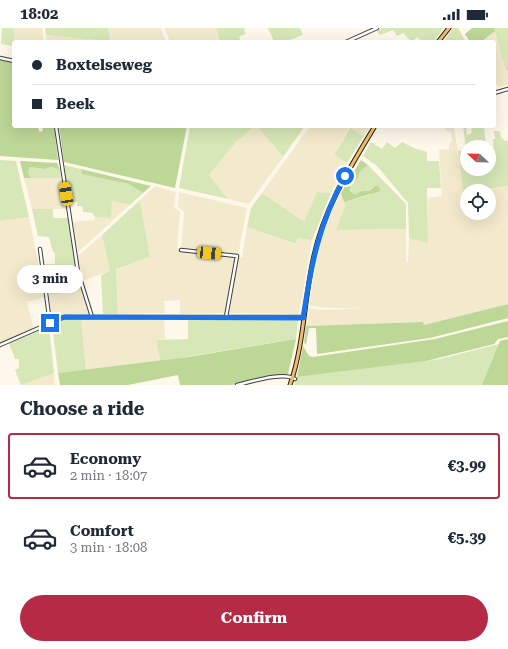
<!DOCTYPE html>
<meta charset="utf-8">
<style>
body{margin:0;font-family:"Roboto Serif",serif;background:#f6f6f7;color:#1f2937;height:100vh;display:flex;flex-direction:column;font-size:15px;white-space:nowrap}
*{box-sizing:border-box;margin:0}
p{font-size:13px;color:#747a83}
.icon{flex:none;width:22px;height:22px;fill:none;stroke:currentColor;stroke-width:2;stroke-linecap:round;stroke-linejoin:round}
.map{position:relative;height:357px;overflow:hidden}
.side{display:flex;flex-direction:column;background:#fff;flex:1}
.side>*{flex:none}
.top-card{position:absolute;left:12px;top:12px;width:484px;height:88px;border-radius:4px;box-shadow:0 4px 16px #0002;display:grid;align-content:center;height:88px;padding:0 20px;background:#fff}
.needle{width:26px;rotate:292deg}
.tools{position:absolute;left:460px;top:112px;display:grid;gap:8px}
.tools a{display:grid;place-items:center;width:36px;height:36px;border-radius:50%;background:#fff;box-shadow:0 4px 16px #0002;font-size:20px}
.end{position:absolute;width:18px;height:18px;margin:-9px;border:5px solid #1a73e8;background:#fff;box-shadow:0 0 0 2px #fff}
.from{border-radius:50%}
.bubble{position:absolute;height:28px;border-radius:14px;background:#fff;box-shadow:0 4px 16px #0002;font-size:13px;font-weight:700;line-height:28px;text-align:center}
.car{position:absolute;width:12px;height:24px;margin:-12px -6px;border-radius:5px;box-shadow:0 0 3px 1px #0007;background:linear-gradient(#f5c518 24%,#345 0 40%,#f5c518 0 76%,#345 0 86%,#f5c518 0)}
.top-card b{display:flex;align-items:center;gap:14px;height:38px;font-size:15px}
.top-card b+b{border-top:1px solid #e0e1e3}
.top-card i{width:10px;height:10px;background:#1f2937}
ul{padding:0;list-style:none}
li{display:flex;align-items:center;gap:12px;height:66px;margin:0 8px 6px;padding:0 12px;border:2px solid transparent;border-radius:4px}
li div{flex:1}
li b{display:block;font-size:15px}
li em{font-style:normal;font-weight:700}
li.current{border-color:#b52a45}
li>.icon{width:36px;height:36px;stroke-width:1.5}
h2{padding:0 20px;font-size:18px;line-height:48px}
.cta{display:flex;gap:8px;margin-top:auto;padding:8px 20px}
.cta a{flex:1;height:46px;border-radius:24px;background:#b52a45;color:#fff;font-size:16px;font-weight:700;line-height:46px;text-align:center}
.status{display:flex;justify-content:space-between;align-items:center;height:28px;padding:0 20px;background:#fff;direction:ltr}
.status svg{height:11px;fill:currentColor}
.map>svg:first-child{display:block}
.farmland{fill:#f3eacd}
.green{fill:#d7e7b7}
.forest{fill:#bdd797}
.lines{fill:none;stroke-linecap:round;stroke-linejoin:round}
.minor-casing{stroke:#3f3f3f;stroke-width:4.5}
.major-casing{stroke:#1d1d1d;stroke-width:5}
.minor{stroke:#fff;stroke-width:2.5}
.major{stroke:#f3bb66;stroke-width:3}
.route{stroke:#1a73e8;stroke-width:5}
</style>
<div class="status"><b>18:02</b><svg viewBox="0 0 49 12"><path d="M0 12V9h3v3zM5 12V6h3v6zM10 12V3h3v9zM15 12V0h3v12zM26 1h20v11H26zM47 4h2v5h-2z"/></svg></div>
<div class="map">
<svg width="508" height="357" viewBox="0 0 508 357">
<rect width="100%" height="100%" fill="#fef8eb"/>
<path class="farmland" d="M14,0H42L44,14H14L13,16Z
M108,0H161L166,14H111Z
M164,0H216L220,14H170Z
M495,3L506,43L508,42V57L499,59L494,54V14H481Z
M46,7L96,12V14H47Z
M255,98H257L283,129L249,176L228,171L209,147L236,114Z
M310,98H370L364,108L349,100L334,127L347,135L331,165L317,164L304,195L262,165Z
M444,98H454L463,164H467V185H489V163H471L508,158V276L424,297L423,294L306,298L309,280L324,282L361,280H331L309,278L320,217L330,188L341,165L345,178L337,202L406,201V234H408L409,210L428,214V170L442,168L439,122L449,121V115L452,114L451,104L446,103Z
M24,150H61L67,181H32Z
M155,158L176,164L174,180L180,183L177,221H181L184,184L178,179L179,164L247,180L238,227L182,221L237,229L227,285L180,286V272L164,273L165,285L118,286L116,241L150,229L140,172Z
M112,173L130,177L78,224L73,194L94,192L95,189L110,190Z
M29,189L45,269L27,274L34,301L0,315V193Z
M247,199L295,216L297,210L312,212L299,286L229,285L239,229H242Z
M102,207L110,243L82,253L78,228Z
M46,243L49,245L51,267L81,263L88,286H64L52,291Z
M81,291L164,292L165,311L156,312L160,333L86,342Z
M54,345L55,357H21L31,353Z"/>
<path class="green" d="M2,0H14V31L13,18L1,16Z
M45,0H108L111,14H96V12L46,7Z
M216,0H247L244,1L246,6L239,9L241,14H220Z
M268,0H300L303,7L284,14H274Z
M382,0H444L433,14H423L417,9L412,14L403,5L397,8L393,2L380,7L377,3Z
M453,0H458L466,14H443Z
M494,0H508V42L506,43Z
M190,98H255L236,114L209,147L228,171L179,160Z
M257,98H305L283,129Z
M463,98H466L467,107L472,105L471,101L477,98H484L486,119H467V141H489V131L494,130L493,111H495L494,103H500L501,109L505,113H508V158L463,164L458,123L466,122Z
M350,100L364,108L347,135L334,127Z
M371,114L382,121L387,114L395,120L402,114L414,120L427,124V133H439L441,160H427L428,215L409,210L408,175L377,138L363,128Z
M0,132L16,133L29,189L0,193Z
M64,137L81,141L84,146L129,156L143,165L130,177L112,173L111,190L95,189L93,185L83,184L82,178H77V174H70Z
M368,137L406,176V201L336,202L345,178L344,174L369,167L373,159L369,163L354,167L350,160L358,150L359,145Z
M30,139L44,141L52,139L60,142L61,150H31L28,145Z
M317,164L331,165L312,212L297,210L296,216L247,199L251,180L262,165L304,194Z
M140,172L150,229L116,241L118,286H103L101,247L110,243L102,207Z
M32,181H53V190H68L81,263L51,267L49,245L46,243L44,236H55V225L53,224L49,209L38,208Z
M63,291H81L86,342L58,345L52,296Z
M188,291L298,292L296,311L160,333L156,312L188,311Z
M49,298L54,345L21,357L15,342L19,340V331H15L9,315Z
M499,316L508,357H294L297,349L440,331Z"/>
<path class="forest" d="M472,0H494L495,3L481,14H470L465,6Z
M0,32L14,35V98H38L39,103L41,104L43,102L42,98H54L58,132L0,128Z
M59,98H187L175,160L64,134Z
M361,132L368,137L359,145L358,150L351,158L350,162L355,167L362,163H369L376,158L379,159L380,163L344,174L341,165Z
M20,133L57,135L60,142L52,139L44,141L30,139L28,145L31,150H24Z
M81,141L151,158L143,165L129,156L82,146Z
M508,276V290L430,310L317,326L316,300H309L306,317L304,314L306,298L423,294L424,297Z
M508,293V309L498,311L494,316L426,333L297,349L303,318L309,328L313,329L435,311Z
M296,311L288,346L231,357H180L178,347L128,357H60L58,345L188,329Z
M508,311V357H482L500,313Z"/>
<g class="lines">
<defs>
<path id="minor" d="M346,14L377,0
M0,30L14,33
M494,65L508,61
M56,98L78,244L92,289
M40,221L50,295
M181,222L237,228L226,289
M0,317L64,289H303
M237,357C250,354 284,343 295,351"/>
<path id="major" d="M438,14L449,0
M290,357C304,317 304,273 313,232C323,182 349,141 375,98"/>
</defs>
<use href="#minor" class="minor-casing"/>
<use href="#major" class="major-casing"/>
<use href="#minor" class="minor"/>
<use href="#major" class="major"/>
</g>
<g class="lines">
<path class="route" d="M50,295L64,289L303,290C311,238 319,195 345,148"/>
</g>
</svg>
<div class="tools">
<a><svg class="needle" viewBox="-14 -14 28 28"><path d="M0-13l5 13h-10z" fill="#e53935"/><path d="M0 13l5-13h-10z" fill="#747a83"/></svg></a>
<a><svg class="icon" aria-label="locate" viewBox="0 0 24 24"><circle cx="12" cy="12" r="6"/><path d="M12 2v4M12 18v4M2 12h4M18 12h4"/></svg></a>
</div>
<i class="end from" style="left:345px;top:148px"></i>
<i class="end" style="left:50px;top:295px"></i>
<div class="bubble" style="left:17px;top:237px;width:66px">3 min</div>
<i class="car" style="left:66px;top:166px;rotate:351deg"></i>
<i class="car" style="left:209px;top:225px;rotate:95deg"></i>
<div class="top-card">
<b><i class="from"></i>Boxtelseweg</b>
<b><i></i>Beek</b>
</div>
</div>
<section class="side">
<h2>Choose a ride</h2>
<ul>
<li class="current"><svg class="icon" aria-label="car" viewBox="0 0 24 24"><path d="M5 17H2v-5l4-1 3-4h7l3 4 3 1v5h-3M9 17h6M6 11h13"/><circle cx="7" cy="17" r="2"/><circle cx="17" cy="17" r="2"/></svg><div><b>Economy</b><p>2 min · 18:07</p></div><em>€3.99</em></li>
<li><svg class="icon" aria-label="car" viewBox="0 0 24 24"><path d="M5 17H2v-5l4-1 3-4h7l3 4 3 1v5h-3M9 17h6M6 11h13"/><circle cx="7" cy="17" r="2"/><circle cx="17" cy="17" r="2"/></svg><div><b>Comfort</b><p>3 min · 18:08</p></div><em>€5.39</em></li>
</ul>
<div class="cta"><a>Confirm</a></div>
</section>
